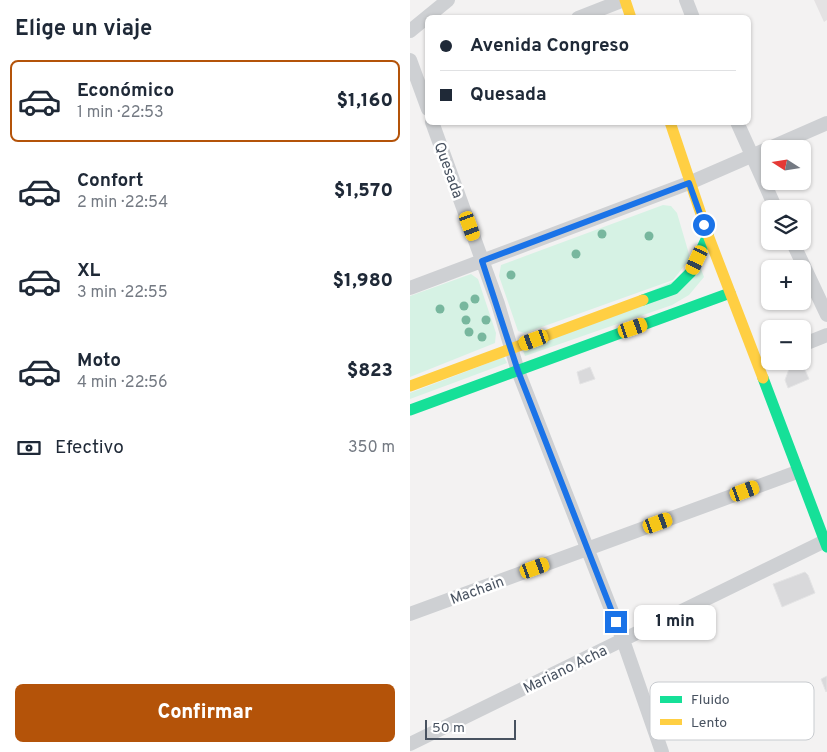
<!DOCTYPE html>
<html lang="es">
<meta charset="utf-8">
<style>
body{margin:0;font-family:Overpass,sans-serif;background:#f2f2f3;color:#1f2937;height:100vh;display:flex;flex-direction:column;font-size:19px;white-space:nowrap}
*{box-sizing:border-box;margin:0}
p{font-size:16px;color:#747a83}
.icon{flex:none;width:28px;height:28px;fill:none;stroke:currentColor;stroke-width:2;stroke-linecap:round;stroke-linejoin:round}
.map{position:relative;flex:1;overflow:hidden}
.side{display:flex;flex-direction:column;background:#fff;width:410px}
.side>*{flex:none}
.top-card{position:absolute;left:15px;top:15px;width:326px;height:110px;border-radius:8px;box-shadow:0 1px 4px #0004;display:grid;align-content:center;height:110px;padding:0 15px;background:#fff}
.needle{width:32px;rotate:282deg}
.fabs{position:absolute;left:351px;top:140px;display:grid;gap:10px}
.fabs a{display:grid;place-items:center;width:50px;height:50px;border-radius:8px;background:#fff;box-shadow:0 1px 4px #0004;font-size:25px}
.scale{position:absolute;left:15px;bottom:12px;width:91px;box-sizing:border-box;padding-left:5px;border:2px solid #485260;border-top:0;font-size:14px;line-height:18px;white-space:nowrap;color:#485260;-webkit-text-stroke:4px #fff;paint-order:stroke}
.end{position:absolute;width:22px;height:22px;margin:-11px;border:6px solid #1a73e8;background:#fff;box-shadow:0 0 0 2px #fff}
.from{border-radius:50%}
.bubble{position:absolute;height:35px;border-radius:8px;background:#fff;box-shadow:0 1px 4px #0004;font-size:16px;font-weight:800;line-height:35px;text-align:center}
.car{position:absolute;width:15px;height:30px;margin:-15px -8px;border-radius:6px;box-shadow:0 0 4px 1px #0007;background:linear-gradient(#f5c518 24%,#345 0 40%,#f5c518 0 76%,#345 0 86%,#f5c518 0)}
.top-card b{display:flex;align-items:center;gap:18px;height:48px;font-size:19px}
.top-card b+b{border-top:1px solid #e0e1e3}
.top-card i{width:12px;height:12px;background:#1f2937}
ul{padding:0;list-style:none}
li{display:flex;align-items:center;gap:15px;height:82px;margin:0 10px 8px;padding:0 5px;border:2px solid transparent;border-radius:8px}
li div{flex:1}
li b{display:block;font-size:19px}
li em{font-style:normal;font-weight:800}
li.selected{border-color:#b45309}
li>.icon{width:45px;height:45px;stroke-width:1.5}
h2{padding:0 15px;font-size:22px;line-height:60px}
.pay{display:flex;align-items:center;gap:12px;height:55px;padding:0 15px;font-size:19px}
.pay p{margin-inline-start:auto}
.cta{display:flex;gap:10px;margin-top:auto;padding:10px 15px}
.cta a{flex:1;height:58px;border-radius:8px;background:#b45309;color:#fff;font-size:20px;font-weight:800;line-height:58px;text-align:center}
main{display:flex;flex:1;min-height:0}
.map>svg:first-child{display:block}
.education{fill:#e4e2e3}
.green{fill:#d6f2e4}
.building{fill:#d9d9db;stroke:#e4e4e5}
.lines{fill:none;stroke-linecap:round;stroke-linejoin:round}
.street{stroke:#ced0d3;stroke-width:14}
.fast{stroke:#16e098;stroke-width:11}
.slow{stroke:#ffcf43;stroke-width:11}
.tree{fill:#78b79e}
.route{stroke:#1a73e8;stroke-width:6}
.labels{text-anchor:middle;stroke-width:5;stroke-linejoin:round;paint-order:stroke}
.street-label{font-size:15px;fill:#485260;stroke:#fff}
.key{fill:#fff;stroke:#c8cbcf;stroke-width:1}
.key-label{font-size:14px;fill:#485260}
</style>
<main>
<section class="side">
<h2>Elige un viaje</h2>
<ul>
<li class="selected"><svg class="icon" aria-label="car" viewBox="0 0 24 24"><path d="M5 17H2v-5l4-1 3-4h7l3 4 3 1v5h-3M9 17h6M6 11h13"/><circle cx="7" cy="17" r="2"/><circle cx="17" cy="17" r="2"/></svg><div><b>Económico</b><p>1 min · 22:53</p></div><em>$1,160</em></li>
<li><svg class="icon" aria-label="car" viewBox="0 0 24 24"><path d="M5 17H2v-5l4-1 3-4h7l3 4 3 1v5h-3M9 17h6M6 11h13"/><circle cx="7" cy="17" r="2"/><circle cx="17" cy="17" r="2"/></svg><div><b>Confort</b><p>2 min · 22:54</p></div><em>$1,570</em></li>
<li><svg class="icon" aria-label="car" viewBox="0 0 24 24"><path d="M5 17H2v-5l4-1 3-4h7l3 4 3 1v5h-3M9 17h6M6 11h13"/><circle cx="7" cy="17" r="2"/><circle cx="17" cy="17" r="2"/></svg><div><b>XL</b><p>3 min · 22:55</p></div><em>$1,980</em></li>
<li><svg class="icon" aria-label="car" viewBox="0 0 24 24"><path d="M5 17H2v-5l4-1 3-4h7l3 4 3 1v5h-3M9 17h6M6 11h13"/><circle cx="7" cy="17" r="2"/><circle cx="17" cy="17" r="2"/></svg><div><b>Moto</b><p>4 min · 22:56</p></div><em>$823</em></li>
</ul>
<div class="pay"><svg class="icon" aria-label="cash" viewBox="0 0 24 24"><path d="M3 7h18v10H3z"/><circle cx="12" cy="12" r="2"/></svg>Efectivo<p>350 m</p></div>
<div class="cta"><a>Confirmar</a></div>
</section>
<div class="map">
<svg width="417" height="752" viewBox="0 0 417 752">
<rect width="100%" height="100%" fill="#f3f2f2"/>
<path class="education" d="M404,0H417V20L414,22Z"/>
<path class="green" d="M253,205L261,206L267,213L279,254V260L263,280L115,333L108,331L89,276L91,265Z
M291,269L294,277L279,295L262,305L115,356L112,348Z
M61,274L68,279L86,333L85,343L0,377V296Z
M94,357L97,363L0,399V393Z"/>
<path class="building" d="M392,363L399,379L378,388L375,380L379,369Z
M180,367L185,379L170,384L167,372Z
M395,572L398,575L405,593L372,607L363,584Z
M417,676V691L416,692L411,679Z"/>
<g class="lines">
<path class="street" d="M276,0L283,18
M168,18L214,0
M0,31L38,0
M0,60L18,109
M22,122L88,304L108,371L213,640L252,752
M327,122L366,209
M382,241L417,315
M0,288L279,183L417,123
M392,345L417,335
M0,614L387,472
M0,744L417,540"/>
<path class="fast" d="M233,300L264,289L281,272L298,235
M353,378L417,547
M0,410L320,293"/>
<path class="slow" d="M215,0L221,18
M260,122L298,235L353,378
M0,386L233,300"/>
</g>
<g class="tree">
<circle cx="192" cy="234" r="4.5"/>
<circle cx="239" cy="236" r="4.5"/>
<circle cx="166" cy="254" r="4.5"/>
<circle cx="101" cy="275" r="4.5"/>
<circle cx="65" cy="299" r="4.5"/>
<circle cx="54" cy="306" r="4.5"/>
<circle cx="30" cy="309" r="4.5"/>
<circle cx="56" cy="320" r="4.5"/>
<circle cx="76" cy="320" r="4.5"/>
<circle cx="59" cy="332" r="4.5"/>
<circle cx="72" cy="337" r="4.5"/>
</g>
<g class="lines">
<path class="route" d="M206,622L108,371L72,261L279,183L294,225"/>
</g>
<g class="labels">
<g class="street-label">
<text transform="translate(39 170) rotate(70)" y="5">Quesada</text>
<text transform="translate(67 590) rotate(-20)" y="5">Machain</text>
<text transform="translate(155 669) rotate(-26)" y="5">Mariano Acha</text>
</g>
</g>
<rect x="240" y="682" width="164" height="58" rx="8" class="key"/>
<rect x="250" y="696" width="22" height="7" fill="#16e098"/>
<rect x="250" y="719" width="22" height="6" fill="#ffcf43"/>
<g class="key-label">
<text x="281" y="704">Fluido</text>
<text x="281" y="727">Lento</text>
</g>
</svg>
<div class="fabs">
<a><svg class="needle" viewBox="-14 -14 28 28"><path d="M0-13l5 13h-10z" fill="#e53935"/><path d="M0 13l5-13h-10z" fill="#747a83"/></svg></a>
<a><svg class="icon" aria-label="layers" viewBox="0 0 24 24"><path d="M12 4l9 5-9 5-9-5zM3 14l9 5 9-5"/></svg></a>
<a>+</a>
<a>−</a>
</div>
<div class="scale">50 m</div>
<i class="end from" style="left:294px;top:225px"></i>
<i class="end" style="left:206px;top:622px"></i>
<div class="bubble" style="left:224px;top:605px;width:82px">1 min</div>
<i class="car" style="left:60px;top:226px;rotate:160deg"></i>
<i class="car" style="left:287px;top:260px;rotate:205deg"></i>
<i class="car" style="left:223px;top:328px;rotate:71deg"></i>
<i class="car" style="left:124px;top:340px;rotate:250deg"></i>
<i class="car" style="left:335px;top:491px;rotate:70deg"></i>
<i class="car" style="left:248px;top:523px;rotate:70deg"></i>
<i class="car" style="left:125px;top:568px;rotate:70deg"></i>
<div class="top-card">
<b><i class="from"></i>Avenida Congreso</b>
<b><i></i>Quesada</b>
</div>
</div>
</main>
